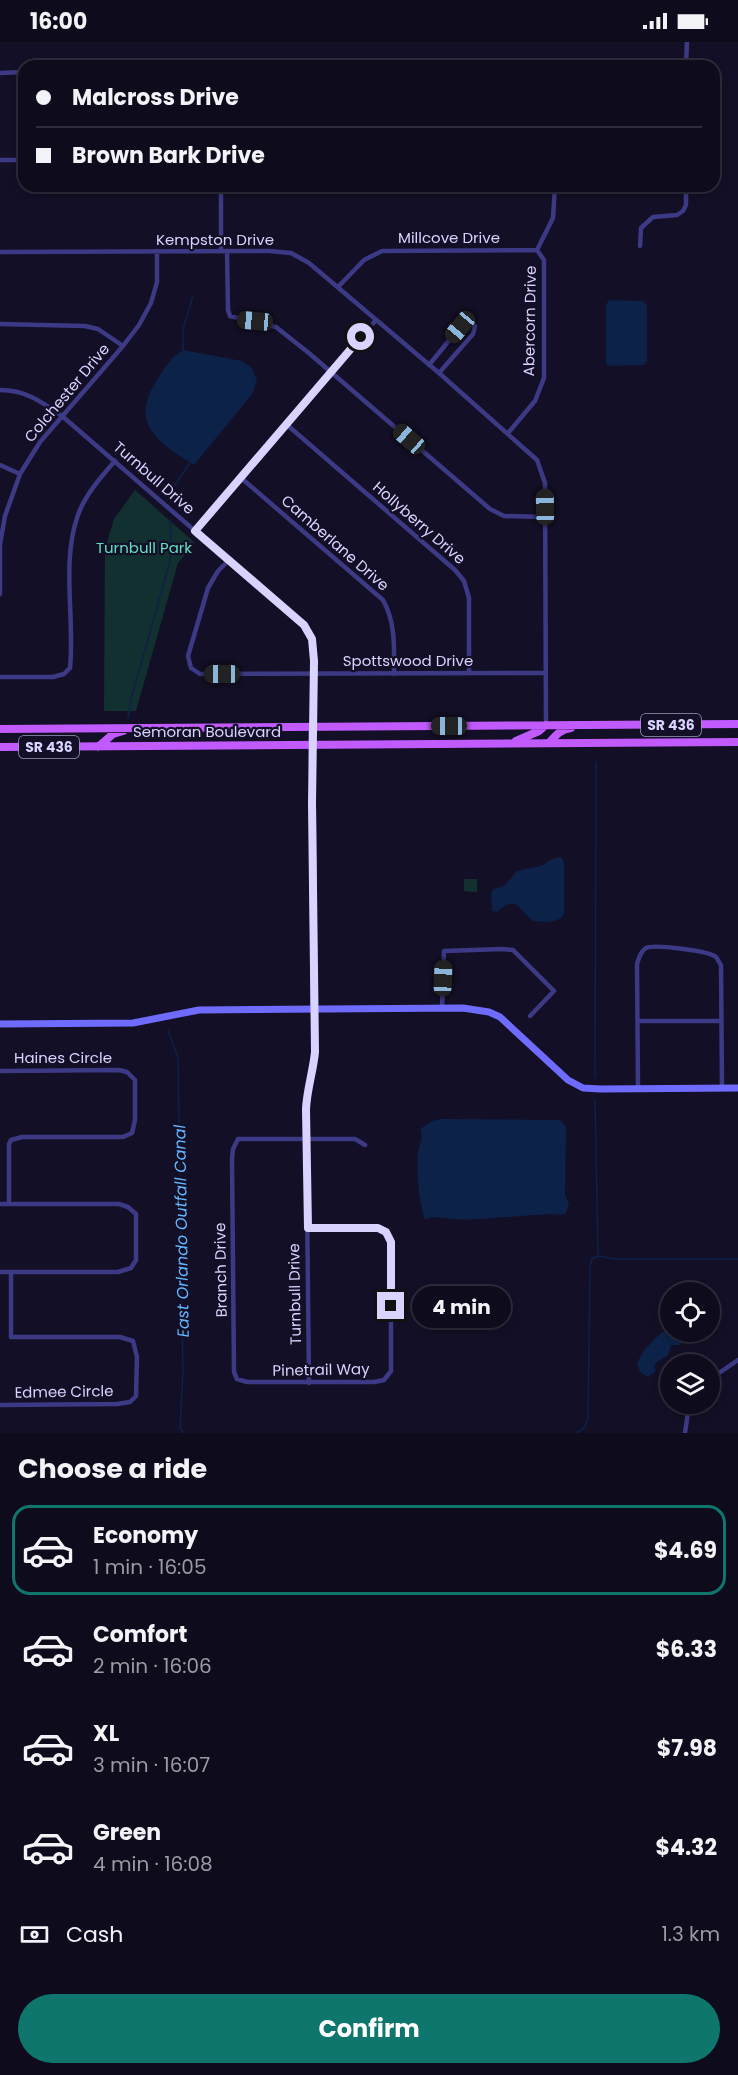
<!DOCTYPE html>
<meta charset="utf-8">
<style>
body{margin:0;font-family:Poppins,sans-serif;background:#171425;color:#f1f3f6;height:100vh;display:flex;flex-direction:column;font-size:22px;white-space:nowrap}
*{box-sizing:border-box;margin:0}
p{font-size:20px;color:#9b9ba3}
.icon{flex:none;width:33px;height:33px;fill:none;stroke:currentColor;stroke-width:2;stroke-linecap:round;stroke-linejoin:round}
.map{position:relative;height:1391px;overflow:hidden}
.details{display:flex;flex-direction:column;background:#0e0b1c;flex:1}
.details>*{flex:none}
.banner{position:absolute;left:18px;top:18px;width:702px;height:132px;border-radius:18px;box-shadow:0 3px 9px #0003,0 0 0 2px #2e2b3b;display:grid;align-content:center;height:132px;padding:0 18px;background:#0e0b1c}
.buttons{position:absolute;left:660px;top:1240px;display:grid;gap:12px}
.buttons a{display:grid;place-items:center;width:60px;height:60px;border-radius:50%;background:#0e0b1c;box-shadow:0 3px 9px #0003,0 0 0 2px #2e2b3b;font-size:30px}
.end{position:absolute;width:27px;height:27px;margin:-14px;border:8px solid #d9d4ff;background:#111;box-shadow:0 0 0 3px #111}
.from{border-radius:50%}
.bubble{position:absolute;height:42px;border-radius:21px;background:#0e0b1c;box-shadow:0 3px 9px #0003,0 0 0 2px #2e2b3b;font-size:20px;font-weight:700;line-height:42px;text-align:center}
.car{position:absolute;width:18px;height:36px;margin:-18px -9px;border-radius:8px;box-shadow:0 0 4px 2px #0007;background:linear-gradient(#222 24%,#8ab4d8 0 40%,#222 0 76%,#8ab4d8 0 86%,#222 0)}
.banner b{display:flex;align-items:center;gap:21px;height:57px;font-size:22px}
.banner b+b{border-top:2px solid #2e2b3b}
.banner i{width:15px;height:15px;background:#f1f3f6}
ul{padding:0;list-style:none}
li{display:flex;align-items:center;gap:18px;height:90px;margin:0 12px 9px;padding:0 6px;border:3px solid transparent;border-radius:18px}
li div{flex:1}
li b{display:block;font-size:22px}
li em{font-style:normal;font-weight:700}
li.on{border-color:#0f766e}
li>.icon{width:54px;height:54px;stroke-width:1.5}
h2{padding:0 18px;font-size:27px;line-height:72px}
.pay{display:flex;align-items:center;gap:15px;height:66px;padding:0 18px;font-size:22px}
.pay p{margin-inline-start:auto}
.action{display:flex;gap:12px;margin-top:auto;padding:12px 18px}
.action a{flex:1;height:69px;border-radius:36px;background:#0f766e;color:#fff;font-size:24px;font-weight:700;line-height:69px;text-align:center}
.status{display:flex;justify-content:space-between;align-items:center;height:42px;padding:0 30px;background:#0e0b1c;direction:ltr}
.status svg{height:16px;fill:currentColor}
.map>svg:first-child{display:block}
.green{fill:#12302f}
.water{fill:#0c2248}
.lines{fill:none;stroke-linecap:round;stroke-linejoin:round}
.stream{stroke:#0c2248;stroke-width:1.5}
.street{stroke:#3d3a85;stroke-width:4.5}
.secondary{stroke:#6f6bff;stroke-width:7}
.primary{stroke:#c25bff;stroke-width:8}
.route{stroke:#d9d4ff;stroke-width:8}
.labels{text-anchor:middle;stroke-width:4.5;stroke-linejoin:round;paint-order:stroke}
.shield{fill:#130f26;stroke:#9e99be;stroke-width:1.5}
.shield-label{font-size:14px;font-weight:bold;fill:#d9d4ff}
.street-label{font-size:15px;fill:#d9d4ff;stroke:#130f26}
.park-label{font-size:15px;fill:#5fe0c0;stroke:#130f26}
.water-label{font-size:16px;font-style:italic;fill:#62b6ff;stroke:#130f26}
</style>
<div class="status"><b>16:00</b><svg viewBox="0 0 49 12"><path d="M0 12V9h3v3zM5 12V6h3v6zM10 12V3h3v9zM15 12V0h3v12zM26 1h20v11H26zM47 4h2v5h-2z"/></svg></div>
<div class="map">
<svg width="738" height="1391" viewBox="0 0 738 1391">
<rect width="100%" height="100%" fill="#130f26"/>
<path class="green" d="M135,448L195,501L178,521L136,669H104L105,507L114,477Z
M464,837H477V850L464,849Z"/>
<path class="water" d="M609,258L643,259L647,263V319L644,323L610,324L606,321V263Z
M183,308L242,319L252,326L257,339L252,352L194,423C161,402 128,383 156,340C164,327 170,316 183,308Z
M562,815L564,821V872C559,882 543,880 533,879C520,870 517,851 497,870L492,869L491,851L493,847L504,844L517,829L541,824L552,817Z
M441,1077L560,1078L566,1085L565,1153L569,1162L566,1171L562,1173L549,1172L465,1178L431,1175L425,1178C419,1160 416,1132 418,1111C419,1102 424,1096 420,1087L432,1079Z
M662,1290H688L690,1292L680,1303H671L668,1313L657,1320L654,1325L656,1329L648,1335L640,1330L637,1321L644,1308Z"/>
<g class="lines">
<path class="stream" d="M183,309V287L193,254
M169,457L172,448L190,420
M128,676L131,657L170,519L171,503L170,478
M168,988L178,1016L183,1330L180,1386L184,1391
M595,1036L596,720
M595,1058L598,1213
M576,1391L584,1386L588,1377L590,1224L592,1217L598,1214L616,1217H738"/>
<path class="street" d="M310,24L338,23
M381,24L455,21H544L547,24
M686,24L687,0
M0,31L24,30
M0,118H24
M221,144V209
M640,204L641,186L653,175L677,173L683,169L686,163V144
M537,208L553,176L555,144
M227,209L228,268L230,274L276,285L310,312L490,467L504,474L545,475
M0,210L269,209L291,211L309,221L439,331L537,418L545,441L546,683
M338,245L364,218L382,209L537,208
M0,282L85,284L98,287L123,304
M429,323L460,285L469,280L475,284L473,292L439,331
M0,348C26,348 42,360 62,374L304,583L312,597L313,606L312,685
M286,382L455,528L464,539L469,556V631
M508,391L535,359L544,336V218L537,208
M0,423L20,432
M240,435L383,558C396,581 394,606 394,632
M195,489L376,278
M229,518L218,529L208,546L188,614L191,626L200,632L545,631
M0,552V502L5,474L20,432L40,400L123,304L139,283L151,261L157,240V209
M0,635H53L64,632L70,626C75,576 61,520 78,473C85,453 101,435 115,419
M442,966L444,909L502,907L513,908L554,949L530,974
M639,979H720
M0,1029L119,1028L127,1030L135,1038V1078L132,1091L123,1095H22L11,1098L9,1102V1162
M638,1046L637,922C639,916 640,910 646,906C654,902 710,909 716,915C717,916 720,922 721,923L722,1046
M0,1162H119L128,1165L136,1172V1218L131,1226L118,1230H0
M308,1186H378L386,1190L391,1200V1329L384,1338L374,1340H247L237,1337L234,1330L232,1117L233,1107L238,1097H355L365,1103
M710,1337L738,1318
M309,1341L306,1067C307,1047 314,1030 315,1010C316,996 314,982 314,967
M0,1363L117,1362L130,1360L136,1354L137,1315L133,1299L120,1295H11V1230
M685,1391L688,1370L692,1362"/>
<path class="secondary" d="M312,685L314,967
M0,982L133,981L199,968L463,966L489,970L500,975L568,1038L583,1046L600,1047L738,1046"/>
<path class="primary" d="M0,687L738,682
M516,699L539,689L546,683
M549,701C556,693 561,687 571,686
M0,705L738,700
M98,705L113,692L123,689"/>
</g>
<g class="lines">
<path class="route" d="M361,295L195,489L304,583L312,597L314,619L312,762L315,1010C313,1030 307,1047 306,1067L308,1186H378L386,1190L391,1200V1264"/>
</g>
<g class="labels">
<g class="shield">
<rect x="641" y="672" width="60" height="22" rx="4.5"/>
<rect x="19" y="694" width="60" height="22" rx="4.5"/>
</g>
<g class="shield-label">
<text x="671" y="688">SR 436</text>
<text x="49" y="710">SR 436</text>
</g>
<g class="street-label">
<text x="449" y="201">Millcove Drive</text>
<text x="215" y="203">Kempston Drive</text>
<text transform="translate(530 279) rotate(-89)" y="5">Abercorn Drive</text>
<text transform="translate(67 351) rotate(-50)" y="5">Colchester Drive</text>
<text transform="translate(154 436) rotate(41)" y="5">Turnbull Drive</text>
<text transform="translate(419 481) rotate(41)" y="5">Hollyberry Drive</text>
<text transform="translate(335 501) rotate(41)" y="5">Camberlane Drive</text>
<text x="408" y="624">Spottswood Drive</text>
<text x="207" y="695">Semoran Boulevard</text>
<text x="63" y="1021">Haines Circle</text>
<text transform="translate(221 1228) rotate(-91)" y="5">Branch Drive</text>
<text transform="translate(295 1252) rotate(-91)" y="5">Turnbull Drive</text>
<text transform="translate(321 1328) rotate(-1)" y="5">Pinetrail Way</text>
<text transform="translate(64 1350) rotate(-1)" y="5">Edmee Circle</text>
</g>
<g class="park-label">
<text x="144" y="511">Turnbull Park</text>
</g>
<g class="water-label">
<text transform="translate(181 1189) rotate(-91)" y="6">East Orlando Outfall Canal</text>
</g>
</g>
</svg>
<div class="buttons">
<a><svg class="icon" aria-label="locate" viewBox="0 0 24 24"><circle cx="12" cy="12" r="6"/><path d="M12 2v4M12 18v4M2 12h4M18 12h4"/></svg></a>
<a><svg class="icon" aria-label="layers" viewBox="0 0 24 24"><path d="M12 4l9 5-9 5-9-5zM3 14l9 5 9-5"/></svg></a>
</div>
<i class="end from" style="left:361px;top:295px"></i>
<i class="end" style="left:391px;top:1264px"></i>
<div class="bubble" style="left:412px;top:1244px;width:99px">4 min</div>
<i class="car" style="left:255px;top:279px;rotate:275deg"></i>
<i class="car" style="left:460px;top:285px;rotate:220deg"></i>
<i class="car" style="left:409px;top:397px;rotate:311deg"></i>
<i class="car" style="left:545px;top:465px;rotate:359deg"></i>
<i class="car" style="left:222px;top:632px;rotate:270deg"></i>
<i class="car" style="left:449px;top:684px;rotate:270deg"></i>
<i class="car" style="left:443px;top:936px;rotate:2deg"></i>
<div class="banner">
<b><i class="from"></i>Malcross Drive</b>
<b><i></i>Brown Bark Drive</b>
</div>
</div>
<section class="details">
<h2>Choose a ride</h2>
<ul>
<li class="on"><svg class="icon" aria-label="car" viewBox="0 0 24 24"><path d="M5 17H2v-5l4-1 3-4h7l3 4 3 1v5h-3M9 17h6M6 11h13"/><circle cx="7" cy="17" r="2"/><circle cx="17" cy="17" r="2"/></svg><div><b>Economy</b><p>1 min · 16:05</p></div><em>$4.69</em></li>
<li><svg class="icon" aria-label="car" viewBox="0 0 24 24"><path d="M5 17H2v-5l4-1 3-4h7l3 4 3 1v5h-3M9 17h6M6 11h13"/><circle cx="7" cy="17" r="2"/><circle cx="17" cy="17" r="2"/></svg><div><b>Comfort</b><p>2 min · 16:06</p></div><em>$6.33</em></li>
<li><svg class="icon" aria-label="car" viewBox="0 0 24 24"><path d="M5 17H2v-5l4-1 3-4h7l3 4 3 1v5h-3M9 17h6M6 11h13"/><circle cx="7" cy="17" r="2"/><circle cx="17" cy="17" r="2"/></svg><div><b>XL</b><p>3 min · 16:07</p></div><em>$7.98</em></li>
<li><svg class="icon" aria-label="car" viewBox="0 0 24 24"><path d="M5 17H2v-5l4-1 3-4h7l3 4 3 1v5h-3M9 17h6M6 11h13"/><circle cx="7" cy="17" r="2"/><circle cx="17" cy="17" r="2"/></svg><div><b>Green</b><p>4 min · 16:08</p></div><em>$4.32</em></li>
</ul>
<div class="pay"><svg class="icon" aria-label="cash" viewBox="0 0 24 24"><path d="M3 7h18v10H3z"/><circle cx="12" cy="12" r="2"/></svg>Cash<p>1.3 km</p></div>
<div class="action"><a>Confirm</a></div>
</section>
